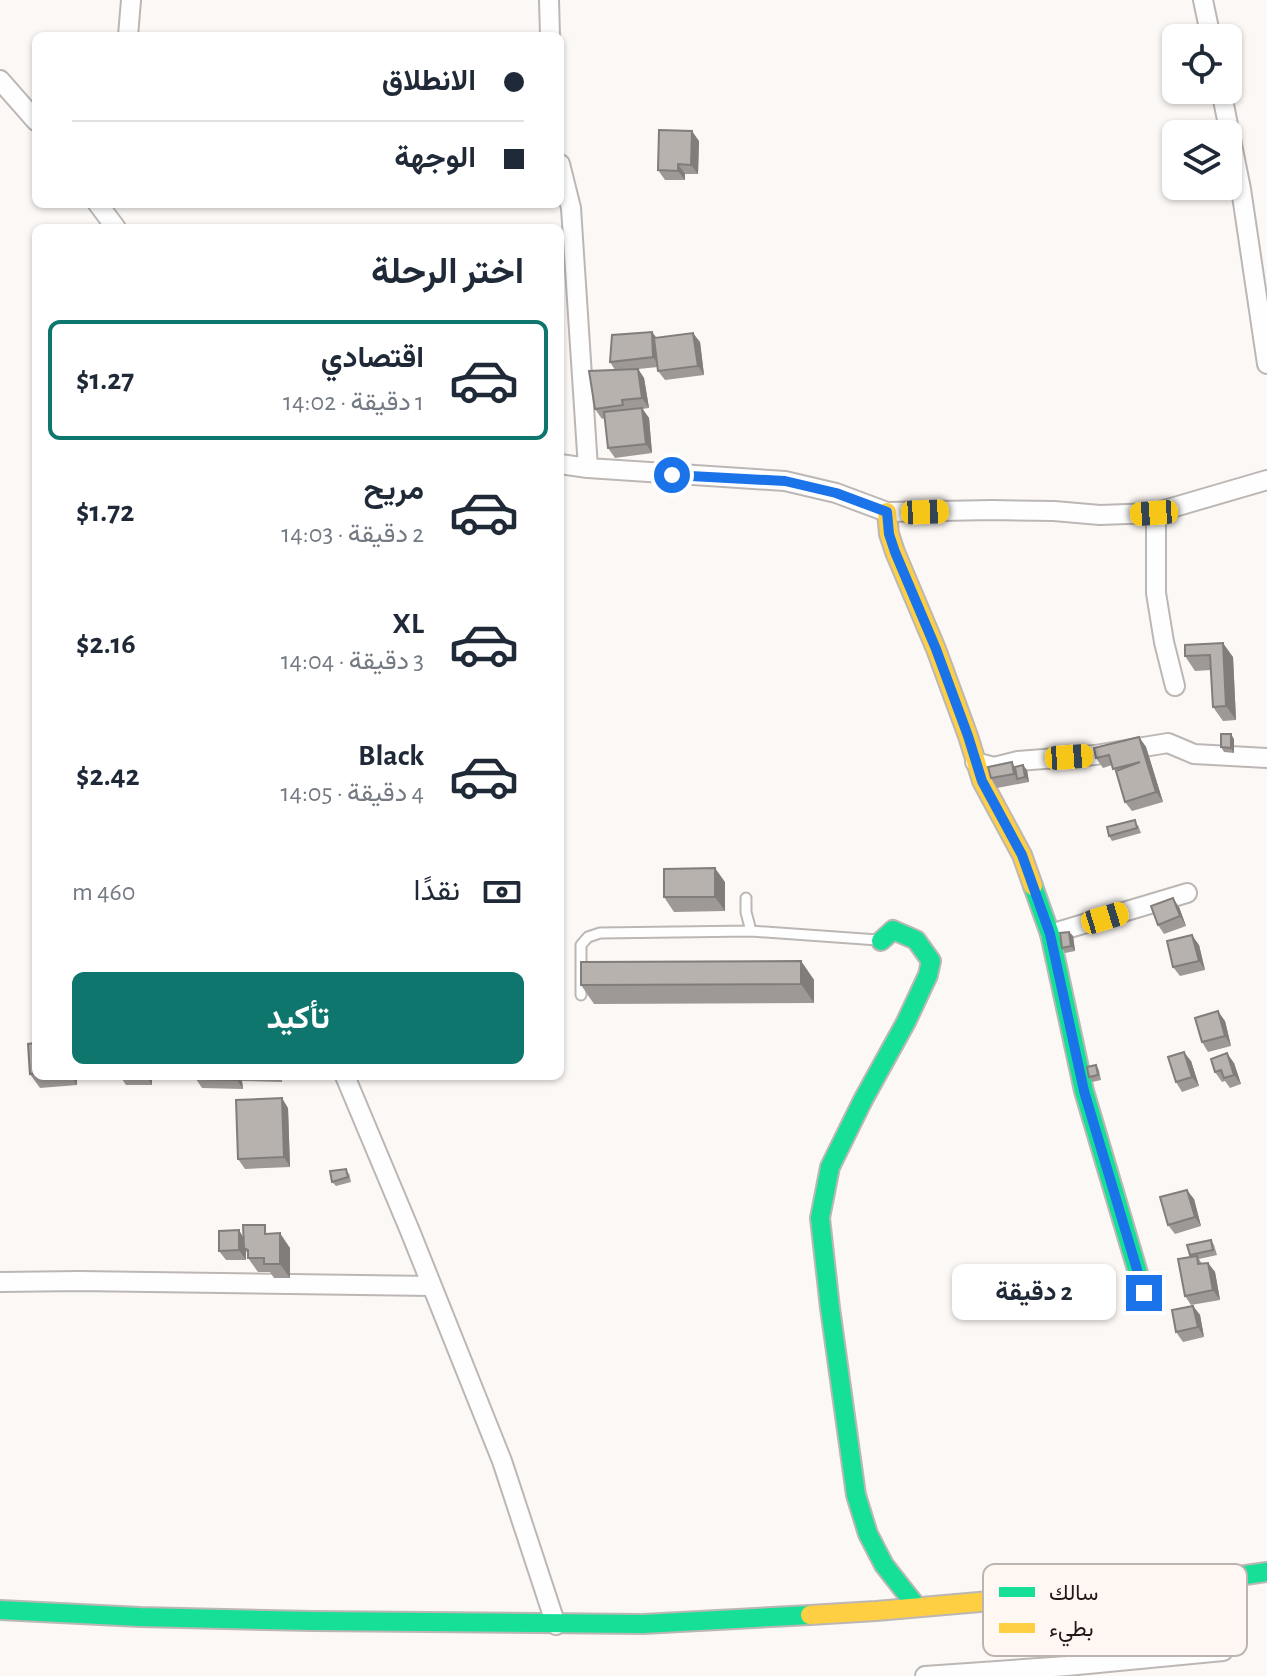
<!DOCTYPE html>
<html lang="ar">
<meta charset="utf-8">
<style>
body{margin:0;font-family:"Alegreya Sans",Vazirmatn,sans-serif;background:#f6f6f7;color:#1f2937;direction:rtl;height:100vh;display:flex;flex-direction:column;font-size:30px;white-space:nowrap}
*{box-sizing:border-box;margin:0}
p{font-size:26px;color:#747a83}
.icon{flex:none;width:44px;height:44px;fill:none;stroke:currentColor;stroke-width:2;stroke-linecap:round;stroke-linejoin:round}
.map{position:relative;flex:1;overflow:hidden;direction:ltr}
.side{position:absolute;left:32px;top:224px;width:532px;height:856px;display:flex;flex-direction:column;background:#fff;border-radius:12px;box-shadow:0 2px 6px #0004;direction:rtl}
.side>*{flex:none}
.guide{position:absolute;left:32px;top:32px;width:532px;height:176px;border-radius:12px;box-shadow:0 2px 6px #0004;direction:rtl;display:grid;align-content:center;height:176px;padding:0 40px;background:#fff}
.tools{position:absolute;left:1162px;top:24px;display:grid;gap:16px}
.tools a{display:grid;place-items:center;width:80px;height:80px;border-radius:12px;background:#fff;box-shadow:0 2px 6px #0004;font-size:40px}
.end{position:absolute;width:36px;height:36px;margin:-18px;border:10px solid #1a73e8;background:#fff;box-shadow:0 0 0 4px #fff}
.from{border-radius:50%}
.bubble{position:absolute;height:56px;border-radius:12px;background:#fff;box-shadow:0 2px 6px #0004;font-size:26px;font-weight:700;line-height:56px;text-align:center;direction:rtl}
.car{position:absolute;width:24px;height:48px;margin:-24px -12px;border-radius:10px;box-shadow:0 0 6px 2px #0007;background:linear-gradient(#f5c518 24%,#345 0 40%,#f5c518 0 76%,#345 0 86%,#f5c518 0)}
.guide b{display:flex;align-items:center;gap:28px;height:76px;font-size:30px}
.guide b+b{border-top:2px solid #e0e1e3}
.guide i{width:20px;height:20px;background:#1f2937}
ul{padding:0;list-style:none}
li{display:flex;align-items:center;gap:24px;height:120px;margin:0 16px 12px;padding:0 24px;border:4px solid transparent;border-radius:12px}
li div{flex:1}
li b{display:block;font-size:30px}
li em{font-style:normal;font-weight:700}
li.selected{border-color:#0f766e}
li>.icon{width:72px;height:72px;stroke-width:1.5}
h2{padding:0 40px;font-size:36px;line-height:96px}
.pay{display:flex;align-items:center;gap:20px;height:88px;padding:0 40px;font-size:30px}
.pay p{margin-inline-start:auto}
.button{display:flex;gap:16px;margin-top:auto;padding:16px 40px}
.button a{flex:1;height:92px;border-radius:12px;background:#0f766e;color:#fff;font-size:32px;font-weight:700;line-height:92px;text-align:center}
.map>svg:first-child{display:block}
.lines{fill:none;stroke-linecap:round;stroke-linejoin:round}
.lane-casing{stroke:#bcb7b4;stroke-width:13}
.street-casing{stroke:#bcb7b4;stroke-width:22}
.fast-casing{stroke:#bcb7b4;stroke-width:22}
.slow-casing{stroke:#bcb7b4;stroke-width:22}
.lane{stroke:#fffefe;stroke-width:9}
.street{stroke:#fffefe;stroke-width:18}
.fast{stroke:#16e098;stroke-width:18}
.slow{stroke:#ffcf43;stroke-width:18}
.wall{fill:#9e9996}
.shaded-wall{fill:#817d7a}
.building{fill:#b8b2af;stroke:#817d7a;stroke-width:2}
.route{stroke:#1a73e8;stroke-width:10}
.key{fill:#fff7f2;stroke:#bcb4b0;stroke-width:2}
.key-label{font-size:22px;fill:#201915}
</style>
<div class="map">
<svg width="1267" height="1676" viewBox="0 0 1267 1676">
<rect width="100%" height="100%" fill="#fcf8f5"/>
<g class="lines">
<defs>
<path id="lane" d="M746,898V912L751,931L878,940
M581,995V945L588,937L600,933L751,931"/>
<path id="street" d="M549,0L550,36
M1203,0L1211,38
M128,36L131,0
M0,80L36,121
M1221,90L1241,189L1267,364
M560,164L571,208L588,468
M98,204L116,228
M560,464L588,468L785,481L836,493L887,512L992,510L1054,511L1100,515L1154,513L1267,480
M1154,513L1156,525V593L1164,642L1175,686
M975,762L994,767L1018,761L1095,755L1168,743L1194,754L1267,758
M1050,934L1187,893
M345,1076L410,1231L502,1461L556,1625
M0,1282L79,1281L431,1286
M925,1676L1067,1666L1223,1651"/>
<path id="fast" d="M1033,886L1050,934L1084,1091L1144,1293
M881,941L893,930L916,940L931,961L928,975L906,1022L863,1100L830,1167L820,1218L830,1308L856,1495L868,1534L884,1565L917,1607
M1060,1595L1190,1583L1267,1572
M0,1610L140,1617L313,1621L643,1624L810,1615"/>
<path id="slow" d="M887,512L889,534L895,552L936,649L968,736L982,781L1022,855L1033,886
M810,1615L876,1611L1060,1595"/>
</defs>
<use href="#lane" class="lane-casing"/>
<use href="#street" class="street-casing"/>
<use href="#fast" class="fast-casing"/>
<use href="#slow" class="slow-casing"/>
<use href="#lane" class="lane"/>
<use href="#street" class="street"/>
<use href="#fast" class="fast"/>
<use href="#slow" class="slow"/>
</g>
<path class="wall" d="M699,141L698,174H685V180H665L658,170Z
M652,332L656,338L700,342L704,375L665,380L658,371V367L638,369L644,378L649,408L642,409L649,418L652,453L615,458L608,448L605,418L602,419L595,409L615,370L610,362Z
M1185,645L1233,657L1236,720L1223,721L1213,707L1211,670L1195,671L1185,656Z
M1139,737L1146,747L1163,802L1132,811L1125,802L1118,776L1112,765L1103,768L1096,758Z
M1234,739V753L1224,752L1221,747Z
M1012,762L1015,767L1027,770L1029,782L997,788L991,778Z
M1138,825L1141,833L1112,841L1109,836Z
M725,882V911L674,912L664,897Z
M1179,907L1186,926L1164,934L1158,925Z
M1069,932L1073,936L1075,951L1065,953L1062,948Z
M1199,945L1205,970L1180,976L1173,967Z
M801,961L814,980V1003L594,1004L581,985Z
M1225,1021L1231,1046L1208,1052L1202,1042Z
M36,1043V1076H77V1085L40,1088L30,1074Z
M1191,1061L1199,1086L1182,1092L1176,1082Z
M1234,1063L1241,1084L1230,1088L1225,1081L1222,1082L1215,1072Z
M1096,1065L1099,1070L1101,1080L1092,1082L1089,1077Z
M108,1076H152V1085H126L122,1079H111Z
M196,1076H282V1082L242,1081L243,1089L202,1088L196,1079Z
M288,1108L290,1167L245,1169L238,1159Z
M349,1173L351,1182L336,1186L332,1182Z
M1194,1199L1201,1226L1175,1234L1168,1225Z
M271,1234L290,1248V1278H274L270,1272H258L248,1258V1254L246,1251V1260H226L219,1251L244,1237Z
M1211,1240L1214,1245L1217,1255L1199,1259L1202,1264L1208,1263L1215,1272L1220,1300L1191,1305L1185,1296L1191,1257L1190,1255Z
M1193,1306L1200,1315L1204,1337L1183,1342L1176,1332Z"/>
<path class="shaded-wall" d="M692,131L699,141L698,174L691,165Z
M678,164L685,174V180L678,171Z
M652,332L659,341L660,367L653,357Z
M693,333L700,342L704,375L698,366Z
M638,369L644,378L649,408L642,398Z
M642,408L649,418L652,453L646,444Z
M1223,643L1233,657L1236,720L1226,706Z
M1231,734L1234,739V753L1231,748Z
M1139,737L1146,747L1163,802L1156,792Z
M1023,765L1027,770L1029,782L1025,777Z
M715,868L725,882V911L715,897Z
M1173,898L1179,907L1186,926L1180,916Z
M1069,932L1073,936L1075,951L1071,946Z
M1192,935L1199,945L1205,970L1199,961Z
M801,961L814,980V1003L801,984Z
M1218,1011L1225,1021L1231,1046L1225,1036Z
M1184,1052L1191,1061L1199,1086L1192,1077Z
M1227,1053L1234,1063L1241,1084L1234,1075Z
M71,1076H77V1085Z
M146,1076H152V1085Z
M236,1076H238L242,1081L243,1089L237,1080Z
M282,1098L288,1108L290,1167L284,1157Z
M1187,1190L1194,1199L1201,1226L1195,1217Z
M239,1230L245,1240L244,1248L246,1251V1260L239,1250Z
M280,1233L290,1248V1278L280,1264Z
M1208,1263L1215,1272L1220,1300L1213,1290Z
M1193,1306L1200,1315L1204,1337L1198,1327Z"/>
<path class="building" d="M659,130L692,131L691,165L678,164V171L658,170Z
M652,332L653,357L610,362L612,335Z
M693,333L698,366L658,371L654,338Z
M638,369L642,398L622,400L623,405L595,409L589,371Z
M642,408L646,444L608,448L604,412Z
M1223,643L1226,706L1213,707L1210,655L1185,656V645Z
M1221,734H1231V748L1221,747Z
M1139,737L1156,792L1125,802L1116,771L1140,762L1113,769L1109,755L1096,758L1094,748Z
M1012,762L1014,774L991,778L988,767Z
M1023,765L1025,777L1017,779L1015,767Z
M1135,820L1137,828L1109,836L1107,827Z
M715,868V897H664V869Z
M1173,898L1180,916L1158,925L1151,906Z
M1069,932L1071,946L1062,948L1060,933Z
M1192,935L1199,961L1173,967L1167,941Z
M801,961V984L581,985V962Z
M1218,1011L1225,1036L1202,1042L1195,1018Z
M36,1043V1073L30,1074L28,1044Z
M1184,1052L1192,1077L1176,1082L1168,1057Z
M1227,1053L1234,1075L1224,1078L1221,1070L1215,1072L1211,1059Z
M1096,1065L1098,1075L1089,1077L1087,1067Z
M196,1076H236L237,1080L196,1079Z
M282,1098L284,1157L238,1159L236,1100Z
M346,1169L348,1177L332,1182L330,1171Z
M1187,1190L1195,1217L1168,1225L1160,1197Z
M243,1225H265V1234L280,1233V1264H264V1258H248V1250L244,1248Z
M239,1230V1250L219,1251V1231Z
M1211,1240L1213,1250L1190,1255L1187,1245Z
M1197,1256L1198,1264L1208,1263L1213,1290L1185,1296L1178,1259Z
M1193,1306L1198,1327L1176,1332L1172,1310Z"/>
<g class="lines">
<path class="route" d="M672,475L785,481L836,493L887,512L889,534L895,552L936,649L968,736L982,781L1022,855L1050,934L1084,1091L1144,1293"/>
</g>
<rect x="983" y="1564" width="264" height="92" rx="12" class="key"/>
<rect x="999" y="1587" width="36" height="10" fill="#16e098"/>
<rect x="999" y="1623" width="36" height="10" fill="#ffcf43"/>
<g class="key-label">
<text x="1049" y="1600">سالك</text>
<text x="1049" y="1636">بطيء</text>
</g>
</svg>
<div class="tools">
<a><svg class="icon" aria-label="locate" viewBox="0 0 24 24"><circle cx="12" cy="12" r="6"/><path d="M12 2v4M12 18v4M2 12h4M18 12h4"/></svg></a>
<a><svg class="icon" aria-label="layers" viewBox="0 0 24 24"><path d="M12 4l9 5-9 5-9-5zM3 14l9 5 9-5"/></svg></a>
</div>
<i class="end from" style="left:672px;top:475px"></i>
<i class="end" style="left:1144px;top:1293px"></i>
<div class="bubble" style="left:952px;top:1264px;width:164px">2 دقيقة</div>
<i class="car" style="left:925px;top:512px;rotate:88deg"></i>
<i class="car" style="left:1154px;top:513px;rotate:266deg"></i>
<i class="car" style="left:1069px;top:757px;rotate:86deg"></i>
<i class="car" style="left:1105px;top:918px;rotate:73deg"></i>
<div class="guide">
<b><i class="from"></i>الانطلاق</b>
<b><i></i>الوجهة</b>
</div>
<section class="side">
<h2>اختر الرحلة</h2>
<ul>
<li class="selected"><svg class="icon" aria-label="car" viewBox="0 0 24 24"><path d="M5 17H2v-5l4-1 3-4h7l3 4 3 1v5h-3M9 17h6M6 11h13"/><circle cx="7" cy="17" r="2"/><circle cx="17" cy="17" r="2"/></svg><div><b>اقتصادي</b><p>1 دقيقة · 14:02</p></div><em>$1.27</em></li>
<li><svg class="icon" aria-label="car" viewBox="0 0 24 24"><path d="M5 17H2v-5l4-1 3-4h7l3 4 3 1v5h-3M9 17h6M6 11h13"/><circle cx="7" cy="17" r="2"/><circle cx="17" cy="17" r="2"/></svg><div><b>مريح</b><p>2 دقيقة · 14:03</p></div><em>$1.72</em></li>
<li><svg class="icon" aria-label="car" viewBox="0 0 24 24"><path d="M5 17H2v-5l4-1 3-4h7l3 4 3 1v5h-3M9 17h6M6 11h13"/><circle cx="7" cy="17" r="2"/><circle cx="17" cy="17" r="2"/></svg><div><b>XL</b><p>3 دقيقة · 14:04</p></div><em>$2.16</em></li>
<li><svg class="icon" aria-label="car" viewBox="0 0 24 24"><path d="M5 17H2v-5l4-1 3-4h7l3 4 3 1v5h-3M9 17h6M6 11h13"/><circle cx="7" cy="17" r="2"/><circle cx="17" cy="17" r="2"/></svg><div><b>Black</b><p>4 دقيقة · 14:05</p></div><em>$2.42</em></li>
</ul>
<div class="pay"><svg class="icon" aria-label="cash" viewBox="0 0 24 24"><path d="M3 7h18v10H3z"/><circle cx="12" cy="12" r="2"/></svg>نقدًا<p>460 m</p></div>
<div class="button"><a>تأكيد</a></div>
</section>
</div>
